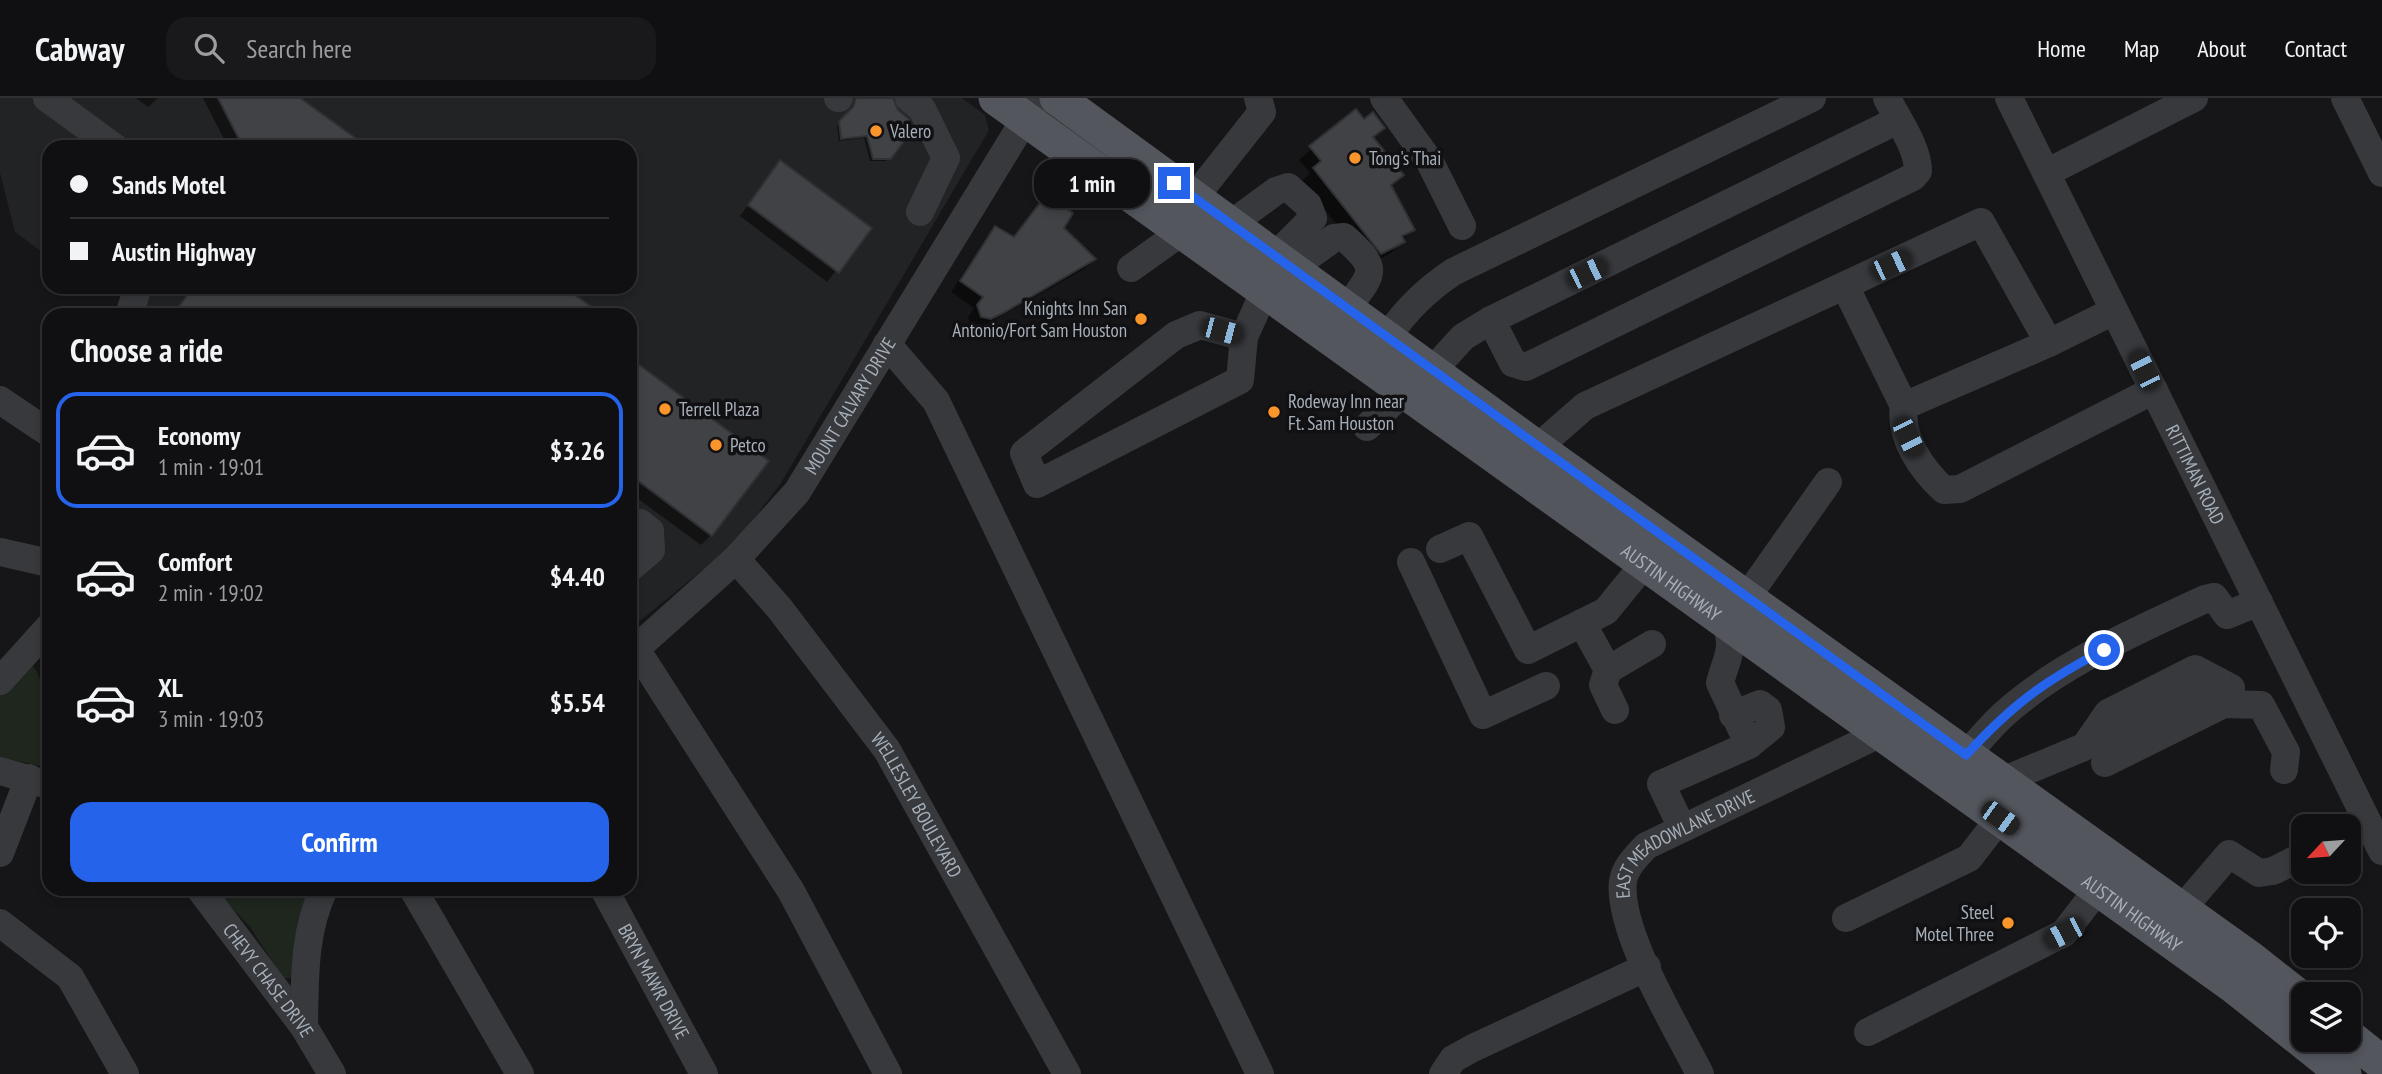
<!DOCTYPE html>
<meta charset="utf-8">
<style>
body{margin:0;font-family:"PT Sans Narrow",sans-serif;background:#19191b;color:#f1f3f6;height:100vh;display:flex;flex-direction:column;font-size:26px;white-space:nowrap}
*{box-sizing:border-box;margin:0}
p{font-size:23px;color:#9c9d9f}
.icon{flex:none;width:38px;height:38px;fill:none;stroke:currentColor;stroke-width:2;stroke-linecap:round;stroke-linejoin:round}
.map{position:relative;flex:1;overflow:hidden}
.side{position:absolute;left:42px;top:210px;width:595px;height:588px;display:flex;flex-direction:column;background:#101012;border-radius:21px;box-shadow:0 4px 10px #0003,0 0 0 2px #303032}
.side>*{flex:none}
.guide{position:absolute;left:42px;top:42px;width:595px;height:154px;border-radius:21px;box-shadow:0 4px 10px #0003,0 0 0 2px #303032;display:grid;align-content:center;height:154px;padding:0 28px;background:#101012}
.needle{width:46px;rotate:244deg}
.controls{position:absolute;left:2291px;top:716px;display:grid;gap:14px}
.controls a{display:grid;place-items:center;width:70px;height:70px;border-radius:14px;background:#101012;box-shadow:0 4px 10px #0003,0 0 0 2px #303032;font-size:35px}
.end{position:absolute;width:32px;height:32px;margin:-16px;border:9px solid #2563eb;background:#fff;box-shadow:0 0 0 4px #fff}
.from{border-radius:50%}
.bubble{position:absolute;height:49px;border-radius:21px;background:#101012;box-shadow:0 4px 10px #0003,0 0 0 2px #303032;font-size:23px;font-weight:700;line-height:49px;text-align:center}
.car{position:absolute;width:21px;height:42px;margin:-21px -10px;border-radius:9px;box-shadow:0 0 5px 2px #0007;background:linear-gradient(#222 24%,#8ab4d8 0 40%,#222 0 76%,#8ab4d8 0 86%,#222 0)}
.guide b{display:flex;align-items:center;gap:24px;height:66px;font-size:26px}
.guide b+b{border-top:2px solid #303032}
.guide i{width:18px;height:18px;background:#f1f3f6}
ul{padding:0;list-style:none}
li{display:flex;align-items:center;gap:21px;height:116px;margin:0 14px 10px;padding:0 14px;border:4px solid transparent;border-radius:21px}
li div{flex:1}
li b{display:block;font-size:26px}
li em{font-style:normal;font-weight:700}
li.active{border-color:#2563eb}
li>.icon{width:63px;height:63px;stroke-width:1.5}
h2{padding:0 28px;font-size:32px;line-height:84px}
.button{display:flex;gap:14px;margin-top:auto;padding:14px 28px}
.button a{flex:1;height:80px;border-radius:21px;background:#2563eb;color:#fff;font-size:28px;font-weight:700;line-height:80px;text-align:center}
header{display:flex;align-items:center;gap:42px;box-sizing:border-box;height:98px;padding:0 35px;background:#101012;border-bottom:2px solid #303032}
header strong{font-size:33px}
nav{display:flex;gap:38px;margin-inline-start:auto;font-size:24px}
.search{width:490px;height:63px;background:#19191b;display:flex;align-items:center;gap:18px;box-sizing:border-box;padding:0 24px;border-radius:21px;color:#9c9d9f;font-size:26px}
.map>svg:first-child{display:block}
.built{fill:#222325}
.green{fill:#1e261e}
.shadow{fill:#0007}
.building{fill:#404245;stroke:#303134;stroke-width:2}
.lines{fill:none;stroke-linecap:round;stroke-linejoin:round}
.minor{stroke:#37393d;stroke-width:28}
.major{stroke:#53565d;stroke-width:35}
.route{stroke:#2563eb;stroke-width:9}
.poi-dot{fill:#fa952c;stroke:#111113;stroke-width:2.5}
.labels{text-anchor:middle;stroke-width:7;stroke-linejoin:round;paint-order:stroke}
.poi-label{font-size:19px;fill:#a7afb9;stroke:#111113;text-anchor:start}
.street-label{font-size:19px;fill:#a7afb9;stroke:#111113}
</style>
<header>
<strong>Cabway</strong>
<div class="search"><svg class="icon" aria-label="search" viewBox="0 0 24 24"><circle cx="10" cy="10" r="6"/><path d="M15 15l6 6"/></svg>Search here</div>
<nav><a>Home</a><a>Map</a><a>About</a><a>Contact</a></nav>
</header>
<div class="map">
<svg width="2382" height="976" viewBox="0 0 2382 976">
<rect width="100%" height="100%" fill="#161618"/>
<path class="built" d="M0,0H962L985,17L989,32L781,385L742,436L718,459L630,531V217H119L123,189H630V49H49V159L15,134L0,75Z"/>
<path class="green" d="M33,568C49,588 49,644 49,670L0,659V596L26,571Z
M214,791H315L293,880H283L250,829Z"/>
<path class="shadow" d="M136,0H158L148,9Z
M203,0H300L365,49H228Z
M858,0H891L896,13L889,60L886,63H870L864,40L839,43L837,28Z
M1355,13L1402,77L1390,89L1413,131L1391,155L1369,167L1302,83L1310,75L1299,62Z
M780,65L869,130L827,184L740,118Z
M1046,99L1062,131L1094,161L1084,171L980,230L971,228L968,219L974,210L951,194L986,140L996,130L1013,140Z
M630,262L711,437L701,447L630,395Z"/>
<path class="building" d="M218,0H300L368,49H243Z
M856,0H893L898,12L909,21L913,31L891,61H873L867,38L841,41L839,23L853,9Z
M1356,11L1364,21L1373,14L1385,30L1373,39L1404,77L1391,87L1415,132L1402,138L1405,144L1381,156L1313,70L1321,63L1309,48Z
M780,62L872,130L839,175L748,107Z
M1046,97L1073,115L1064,130L1096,161L1005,214L991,221L981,219L977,207L983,199L960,183L995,128L1014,139Z
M193,189H564L603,217H173Z
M630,260L769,363L712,438L630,377Z"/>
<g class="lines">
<g class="minor">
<path d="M47,0L114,49"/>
<path d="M838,0H839"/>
<path d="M909,0L922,11L946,60L920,114"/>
<path d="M1384,0L1430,64L1462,128"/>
<path d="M1887,0C1897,21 1918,49 1918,73L1913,79L1526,269L1513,265L1491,222L1898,22"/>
<path id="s1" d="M2009,0L2382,753"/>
<path d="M2345,0L2382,75"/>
<path d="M2046,75L2194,0"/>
<path d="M1194,100L1262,14L1258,0"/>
<path d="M1231,126L1276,93L1288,89L1308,107L1313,120L1275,158"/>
<path d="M1131,170L1183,133"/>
<path d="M1292,170L1334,140L1344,139C1380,171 1374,174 1347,210"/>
<path d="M1845,188L1904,308"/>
<path d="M129,217L138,189"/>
<path d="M1244,239L1200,227L1176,237L1024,355L1037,386L1240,282L1244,239L1265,192"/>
<path d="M1387,239C1407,211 1425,193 1453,174L1812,0"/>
<path d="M2049,245L1904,308C1899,339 1922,372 1944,392L1960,391L2154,292"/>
<path d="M887,246L936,303L1260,976"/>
<path d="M1433,272L1463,239L1491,222"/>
<path d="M0,302L49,335"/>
<path d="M1367,329L1405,292"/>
<path d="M1537,350L1585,308L1981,124L2049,245L2114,213"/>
<path d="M1440,451L1469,438L1528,552L1606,513L1645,465"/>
<path d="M0,454L49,465"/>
<path id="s2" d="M736,461L780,511L887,652L1067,976"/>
<path d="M1411,464L1483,617L1546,588"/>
<path d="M630,470L651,452L650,433L640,425"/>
<path d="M1747,499L1828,384"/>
<path d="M1582,525L1608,572L1652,546"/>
<path d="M636,551L791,793L888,976"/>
<path id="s3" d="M630,556L736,461L797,394L1038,0"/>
<path d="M1608,572L1603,587L1615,612"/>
<path d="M0,583L49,529"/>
<path d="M1733,617L1760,606L1768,612L1771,629L1749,647"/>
<path d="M2086,647L2108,615L2195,571L2231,590"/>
<path d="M1966,657C1978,644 1990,629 2003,617C2059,566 2137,533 2205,501L2214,499L2227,517L2259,504"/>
<path d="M2105,665L2224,606L2261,607L2286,654L2284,672"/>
<path d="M0,673L49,687"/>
<path d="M2002,683L2084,649L2218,583"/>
<path d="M1682,730L1661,686L1749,647L1720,585C1727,558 1735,553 1726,524"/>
<path d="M0,755L29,680"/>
<path id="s4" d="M200,791L304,929L332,976"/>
<path d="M413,791L520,976"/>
<path id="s5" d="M604,791L704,976"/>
<path d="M2182,811L2229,756L2259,775L2273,773L2303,758"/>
<path d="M1846,820L1969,760L2000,720"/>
<path d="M0,825L70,879L125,976"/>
<path d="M304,929C305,882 303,835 324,791"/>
<path d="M1868,934L2064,835L2098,791"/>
<path d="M1443,976L1453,961L1473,950L1647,869"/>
<path id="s6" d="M1700,976C1677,930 1617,833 1623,783C1625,769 1637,758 1646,748L1896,628"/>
</g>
<g class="major">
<path id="s7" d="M996,0L2235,889L2344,976"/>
<path d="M1057,0L1537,350L2251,861L2303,902"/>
<path d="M2348,938L2382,965"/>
</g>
</g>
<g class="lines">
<path class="route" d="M1174,85L1966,657C2012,607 2044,583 2104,552"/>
</g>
<g class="poi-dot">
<circle cx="876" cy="33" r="7"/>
<circle cx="1355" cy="60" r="7"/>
<circle cx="1141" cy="221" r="7"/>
<circle cx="665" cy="311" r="7"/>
<circle cx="1274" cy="314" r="7"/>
<circle cx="716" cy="347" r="7"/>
<circle cx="2008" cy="825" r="7"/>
</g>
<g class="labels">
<g class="poi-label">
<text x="890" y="40">Valero</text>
<text x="1369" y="67">Tong's Thai</text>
<text x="1127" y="217" text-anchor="end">Knights Inn San<tspan x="1127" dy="22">Antonio/Fort Sam Houston</tspan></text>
<text x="1288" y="310">Rodeway Inn near<tspan x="1288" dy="22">Ft. Sam Houston</tspan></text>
<text x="679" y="318">Terrell Plaza</text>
<text x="730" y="354">Petco</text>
<text x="1994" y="821" text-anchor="end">Steel<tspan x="1994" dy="22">Motel Three</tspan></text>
</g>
<g class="street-label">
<text dy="7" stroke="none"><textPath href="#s3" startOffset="334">MOUNT CALVARY DRIVE</textPath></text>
<text dy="7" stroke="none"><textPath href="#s1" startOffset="420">RITTIMAN ROAD</textPath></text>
<text dy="7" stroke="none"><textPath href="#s7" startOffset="831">AUSTIN HIGHWAY</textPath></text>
<text dy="7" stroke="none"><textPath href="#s2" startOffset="306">WELLESLEY BOULEVARD</textPath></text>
<text dy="7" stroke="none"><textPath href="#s6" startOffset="282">EAST MEADOWLANE DRIVE</textPath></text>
<text dy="7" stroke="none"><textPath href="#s7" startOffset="1398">AUSTIN HIGHWAY</textPath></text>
<text dy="7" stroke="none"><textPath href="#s4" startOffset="114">CHEVY CHASE DRIVE</textPath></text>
<text dy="7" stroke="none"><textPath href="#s5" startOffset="105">BRYN MAWR DRIVE</textPath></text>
</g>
</g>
</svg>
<div class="controls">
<a><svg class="needle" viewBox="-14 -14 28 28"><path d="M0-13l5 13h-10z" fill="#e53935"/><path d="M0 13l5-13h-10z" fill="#9c9d9f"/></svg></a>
<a><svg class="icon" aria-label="locate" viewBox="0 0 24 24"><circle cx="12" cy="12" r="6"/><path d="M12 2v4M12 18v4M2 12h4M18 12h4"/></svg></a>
<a><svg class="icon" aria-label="layers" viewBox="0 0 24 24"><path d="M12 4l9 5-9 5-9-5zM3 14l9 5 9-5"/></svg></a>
</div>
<i class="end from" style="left:2104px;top:552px"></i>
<i class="end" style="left:1174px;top:85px"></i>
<div class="bubble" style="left:1034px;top:61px;width:116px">1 min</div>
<i class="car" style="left:1891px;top:167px;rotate:65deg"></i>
<i class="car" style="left:1587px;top:175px;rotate:64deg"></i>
<i class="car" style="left:1222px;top:233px;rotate:105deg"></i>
<i class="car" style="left:2144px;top:272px;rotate:334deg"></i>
<i class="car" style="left:1908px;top:339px;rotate:154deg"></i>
<i class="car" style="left:2000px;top:720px;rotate:126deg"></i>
<i class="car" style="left:2064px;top:835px;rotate:243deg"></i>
<div class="guide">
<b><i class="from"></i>Sands Motel</b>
<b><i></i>Austin Highway</b>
</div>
<section class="side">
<h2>Choose a ride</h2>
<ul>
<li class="active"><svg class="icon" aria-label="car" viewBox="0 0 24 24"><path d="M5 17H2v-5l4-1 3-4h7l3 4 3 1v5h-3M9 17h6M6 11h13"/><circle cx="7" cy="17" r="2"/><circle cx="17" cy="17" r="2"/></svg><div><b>Economy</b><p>1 min · 19:01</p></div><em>$3.26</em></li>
<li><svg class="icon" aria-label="car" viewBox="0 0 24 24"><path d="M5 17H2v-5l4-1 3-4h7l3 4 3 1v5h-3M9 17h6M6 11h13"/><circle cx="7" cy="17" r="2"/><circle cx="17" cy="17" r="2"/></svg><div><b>Comfort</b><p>2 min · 19:02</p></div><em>$4.40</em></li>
<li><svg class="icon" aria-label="car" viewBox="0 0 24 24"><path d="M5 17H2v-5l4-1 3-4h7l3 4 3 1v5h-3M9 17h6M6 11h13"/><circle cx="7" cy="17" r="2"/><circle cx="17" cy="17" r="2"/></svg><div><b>XL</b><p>3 min · 19:03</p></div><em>$5.54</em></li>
</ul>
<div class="button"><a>Confirm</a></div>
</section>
</div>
